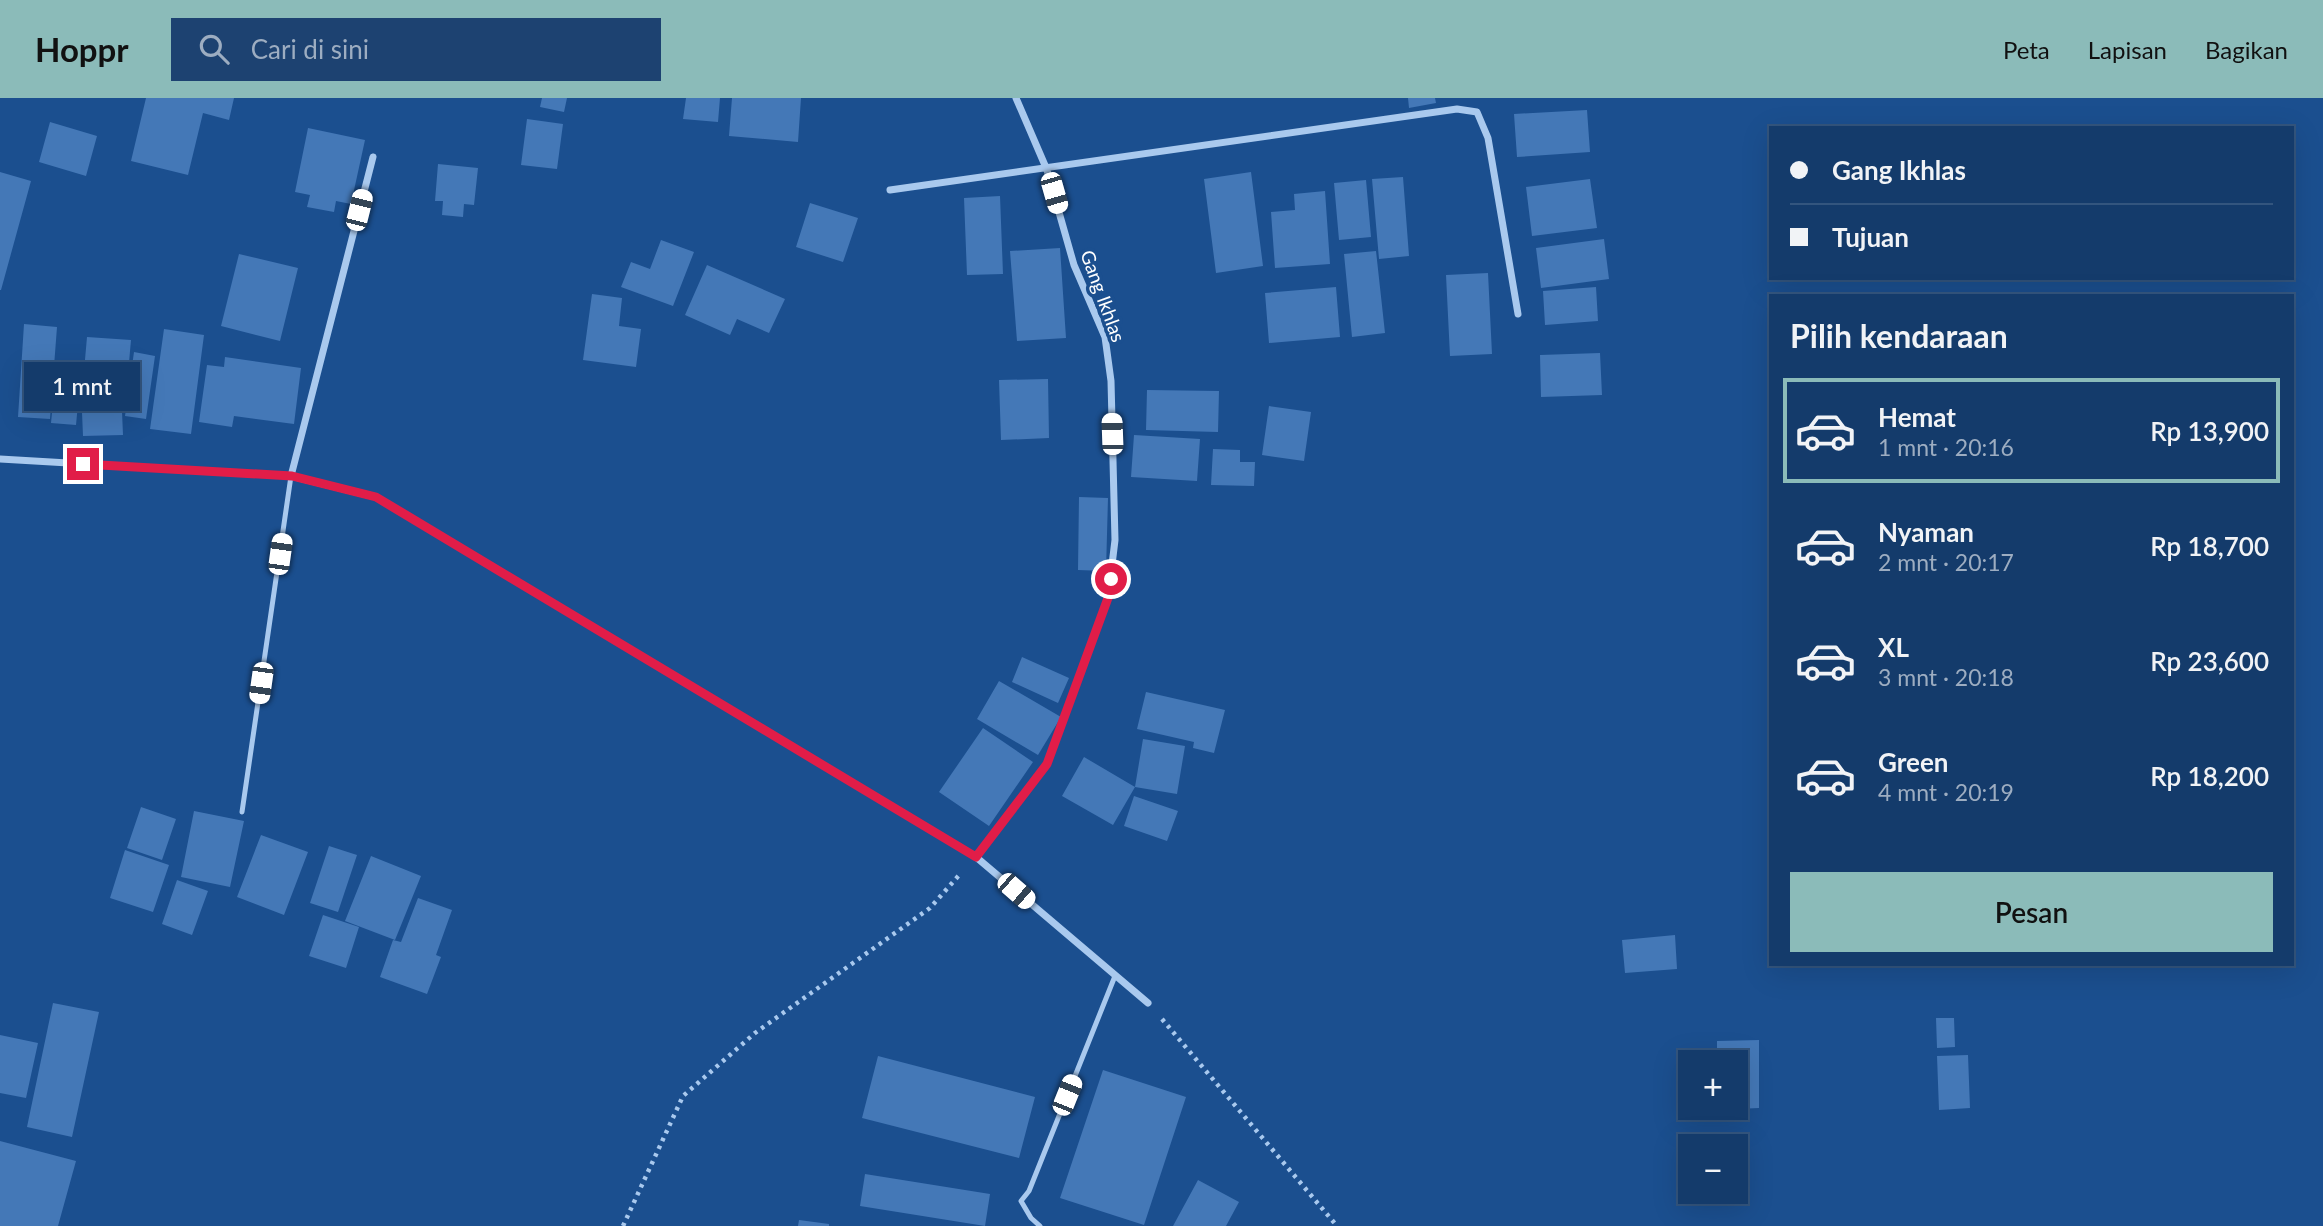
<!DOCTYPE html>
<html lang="id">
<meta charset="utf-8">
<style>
body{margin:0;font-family:Lato,sans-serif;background:#1d4271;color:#f1f3f6;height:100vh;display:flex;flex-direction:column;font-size:26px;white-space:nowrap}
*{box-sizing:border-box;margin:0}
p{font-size:23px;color:#9dadc1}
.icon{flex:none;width:38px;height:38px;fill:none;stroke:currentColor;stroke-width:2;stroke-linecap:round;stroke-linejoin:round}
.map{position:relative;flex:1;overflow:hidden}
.panel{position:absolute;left:1769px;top:196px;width:525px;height:672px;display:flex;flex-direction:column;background:#143b6b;border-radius:0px;box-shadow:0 7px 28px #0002,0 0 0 2px #33557e}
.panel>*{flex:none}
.guide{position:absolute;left:1769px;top:28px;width:525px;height:154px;border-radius:0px;box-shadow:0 7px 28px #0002,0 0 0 2px #33557e;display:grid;align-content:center;height:154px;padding:0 21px;background:#143b6b}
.fabs{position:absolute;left:1678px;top:952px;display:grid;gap:14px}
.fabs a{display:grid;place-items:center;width:70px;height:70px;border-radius:0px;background:#143b6b;box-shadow:0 7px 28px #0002,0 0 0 2px #33557e;font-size:35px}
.end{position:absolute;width:32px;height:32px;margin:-16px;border:9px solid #e11d48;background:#fff;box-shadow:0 0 0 4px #fff}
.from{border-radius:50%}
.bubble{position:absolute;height:49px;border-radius:0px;background:#143b6b;box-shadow:0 7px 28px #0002,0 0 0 2px #33557e;font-size:23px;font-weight:600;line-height:49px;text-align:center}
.car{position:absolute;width:21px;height:42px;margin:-21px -10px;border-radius:9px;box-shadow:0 0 5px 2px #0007;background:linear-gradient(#fff 24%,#345 0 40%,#fff 0 76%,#345 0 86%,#fff 0)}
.guide b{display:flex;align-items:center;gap:24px;height:66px;font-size:26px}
.guide b+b{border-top:2px solid #33557e}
.guide i{width:18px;height:18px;background:#f1f3f6}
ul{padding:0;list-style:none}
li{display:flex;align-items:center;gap:21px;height:105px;margin:0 14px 10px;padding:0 7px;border:4px solid transparent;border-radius:0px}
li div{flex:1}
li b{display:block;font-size:26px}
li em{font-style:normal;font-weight:600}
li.selected{border-color:#8bbbb9}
li>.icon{width:63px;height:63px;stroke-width:1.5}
h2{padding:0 21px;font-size:32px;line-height:84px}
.button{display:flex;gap:14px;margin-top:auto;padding:14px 21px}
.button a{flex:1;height:80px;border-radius:0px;background:#8bbbb9;color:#111;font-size:28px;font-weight:600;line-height:80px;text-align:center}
header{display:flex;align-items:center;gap:42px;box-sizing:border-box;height:98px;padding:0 35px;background:#8bbbb9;color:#111}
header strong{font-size:33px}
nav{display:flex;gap:38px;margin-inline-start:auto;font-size:24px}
.search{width:490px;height:63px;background:#1d4271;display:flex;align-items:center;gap:18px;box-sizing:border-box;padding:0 24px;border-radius:0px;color:#9dadc1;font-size:26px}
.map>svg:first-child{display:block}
.building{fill:#4478b7}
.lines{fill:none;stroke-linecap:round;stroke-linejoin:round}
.path{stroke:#a9c9ee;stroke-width:4.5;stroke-dasharray:3.5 5;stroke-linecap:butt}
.lane{stroke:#a9c9ee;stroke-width:5}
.street{stroke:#a9c9ee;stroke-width:7}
.route{stroke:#e11d48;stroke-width:9}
.labels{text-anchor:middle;stroke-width:7;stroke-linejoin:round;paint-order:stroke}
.street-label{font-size:19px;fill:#fff;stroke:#1b4f8f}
</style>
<header>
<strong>Hoppr</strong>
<div class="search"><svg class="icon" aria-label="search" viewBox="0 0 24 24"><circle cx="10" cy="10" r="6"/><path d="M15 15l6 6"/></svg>Cari di sini</div>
<nav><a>Peta</a><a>Lapisan</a><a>Bagikan</a></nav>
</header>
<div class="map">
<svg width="2323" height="1128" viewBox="0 0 2323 1128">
<rect width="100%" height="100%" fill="#1b4f8f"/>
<path class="building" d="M146,0H234L229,22L203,15L188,77L131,63Z
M542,0H567L564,14L540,9Z
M686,0H720L718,24L683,21Z
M732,0H801L798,44L729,38Z
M1408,0H1435L1436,5L1409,10Z
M1587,12L1590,54L1517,59L1514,16Z
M527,21L563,26L557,71L521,67Z
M50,24L97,38L86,78L39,64Z
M308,30L365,42L351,106L336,103L334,114L307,109L310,97L295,94Z
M438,66L478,70L474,107L464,106L463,119L442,117L443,103H435Z
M0,74L31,83L1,192H0Z
M1251,74L1263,168L1216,175L1204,81Z
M1403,79L1409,158L1379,161L1372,81Z
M1590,81L1597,130L1532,138L1526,89Z
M1366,82L1371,139L1339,142L1334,85Z
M1325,93L1330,166L1275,170L1271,114L1295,112L1294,96Z
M1000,98L1003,176L967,177L964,100Z
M810,105L858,120L843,164L796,149Z
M1604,141L1609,181L1541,190L1536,150Z
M661,142L694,154L673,208L621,189L631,164L650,171Z
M1060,150L1066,240L1017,243L1010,153Z
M1376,153L1385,235L1352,239L1344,156Z
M239,156L298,170L280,243L221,228Z
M707,167L785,201L769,235L737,221L730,237L685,217Z
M1488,175L1492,256L1450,258L1446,177Z
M1336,189L1340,239L1269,245L1265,195Z
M1596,189L1598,223L1545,227L1543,193Z
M592,196L622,200L619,228L641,231L636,269L583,262Z
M24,226L57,229L50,321L18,319Z
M164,231L204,237L191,336L150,331Z
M87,239L131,242L127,287L83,284Z
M134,254L155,258L146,321L125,318Z
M1600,255L1602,297L1541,299L1540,257Z
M225,259L301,270L294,326L234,318L232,329L199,324L207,267L224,269Z
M1048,281L1049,340L1001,342L999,282Z
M55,283L80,285L76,327L51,325Z
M121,289L123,337L83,338L81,291Z
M1147,292L1219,293L1218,334L1146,332Z
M1269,308L1311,314L1304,363L1262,357Z
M1134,337L1200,341L1197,383L1131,379Z
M1213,351L1240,352V364H1255L1254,388L1211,387Z
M1079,399L1108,400L1106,473L1078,472Z
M1022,559L1069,580L1058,605L1012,584Z
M999,583L1061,619L1038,657L977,621Z
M1146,594L1225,612L1214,655L1193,650L1194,644L1137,631Z
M983,630L1033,664L989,728L939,694Z
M1143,641L1185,648L1177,696L1135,689Z
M1084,659L1135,689L1113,727L1062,698Z
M1134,698L1178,713L1167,743L1124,728Z
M141,709L176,721L162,762L127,750Z
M194,713L244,723L230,789L181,779Z
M261,737L308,754L284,817L237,799Z
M329,748L357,757L338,814L310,805Z
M125,752L169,767L153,814L110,800Z
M371,758L421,778L395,842L345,823Z
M177,782L208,793L192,837L162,826Z
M418,800L452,812L436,857L441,859L427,896L380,879L393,842L401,844Z
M323,817L359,829L346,870L309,858Z
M1675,837L1677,871L1625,875L1622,842Z
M53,905L99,914L72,1039L27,1029Z
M1936,920H1954L1955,949L1937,950Z
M0,937L38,945L26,1000L0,995Z
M1759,942V1010L1736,1011V964H1717V943Z
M1968,957L1970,1010L1939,1012L1937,958Z
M878,958L1035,999L1019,1060L862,1020Z
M1103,972L1186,999L1144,1127L1060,1100Z
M0,1043L76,1063L58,1128H0Z
M865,1076L990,1096L985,1128L860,1108Z
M1198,1082L1239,1104L1226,1128H1173Z
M799,1122L829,1126V1128H798Z"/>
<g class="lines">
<path class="path" d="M1162,921L1337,1128
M623,1128L683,998L755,935L930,810L961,775"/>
<path class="lane" d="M242,714L291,378
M1040,1128L1031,1120L1021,1103L1029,1093L1115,878"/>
<path class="street" d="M890,92L1457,11L1477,14L1488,40L1518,216
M0,361L291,378L376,399L976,759L1148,905
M291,378L373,59
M976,759L1047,666L1108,500L1115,442L1111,283L1105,239L1074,167L1047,72L1016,0"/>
</g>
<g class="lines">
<path class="route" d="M83,366L292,378L376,399L976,759L1047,666L1108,500L1111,481"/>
</g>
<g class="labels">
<g class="street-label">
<text transform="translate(1103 198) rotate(70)" y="7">Gang Ikhlas</text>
</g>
</g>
</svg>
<div class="fabs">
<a>+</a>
<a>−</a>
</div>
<i class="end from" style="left:1111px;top:481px"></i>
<i class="end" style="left:83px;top:366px"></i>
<div class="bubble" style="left:24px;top:264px;width:116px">1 mnt</div>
<i class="car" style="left:1054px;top:95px;rotate:164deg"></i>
<i class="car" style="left:359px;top:112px;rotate:14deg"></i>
<i class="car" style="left:1112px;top:336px;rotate:358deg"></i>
<i class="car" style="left:280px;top:456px;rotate:8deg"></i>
<i class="car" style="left:261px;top:585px;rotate:188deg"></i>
<i class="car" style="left:1016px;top:793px;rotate:131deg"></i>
<i class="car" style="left:1067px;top:997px;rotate:22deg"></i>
<div class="guide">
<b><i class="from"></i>Gang Ikhlas</b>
<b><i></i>Tujuan</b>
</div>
<section class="panel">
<h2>Pilih kendaraan</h2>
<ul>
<li class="selected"><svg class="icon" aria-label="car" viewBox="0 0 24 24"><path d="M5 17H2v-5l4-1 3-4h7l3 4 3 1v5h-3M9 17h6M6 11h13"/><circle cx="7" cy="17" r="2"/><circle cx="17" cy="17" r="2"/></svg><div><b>Hemat</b><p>1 mnt · 20:16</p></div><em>Rp 13,900</em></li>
<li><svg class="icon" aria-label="car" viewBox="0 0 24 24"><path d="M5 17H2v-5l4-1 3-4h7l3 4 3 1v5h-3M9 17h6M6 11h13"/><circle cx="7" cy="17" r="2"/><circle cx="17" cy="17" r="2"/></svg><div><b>Nyaman</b><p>2 mnt · 20:17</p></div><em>Rp 18,700</em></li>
<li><svg class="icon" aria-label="car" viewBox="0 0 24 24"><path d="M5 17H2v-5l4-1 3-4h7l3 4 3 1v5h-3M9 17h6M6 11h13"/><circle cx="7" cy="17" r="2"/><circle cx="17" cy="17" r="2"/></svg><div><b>XL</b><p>3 mnt · 20:18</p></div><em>Rp 23,600</em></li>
<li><svg class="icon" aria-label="car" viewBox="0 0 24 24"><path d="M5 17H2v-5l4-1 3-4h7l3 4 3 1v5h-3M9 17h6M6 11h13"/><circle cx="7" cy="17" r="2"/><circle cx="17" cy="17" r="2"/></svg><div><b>Green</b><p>4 mnt · 20:19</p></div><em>Rp 18,200</em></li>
</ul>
<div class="button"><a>Pesan</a></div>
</section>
</div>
